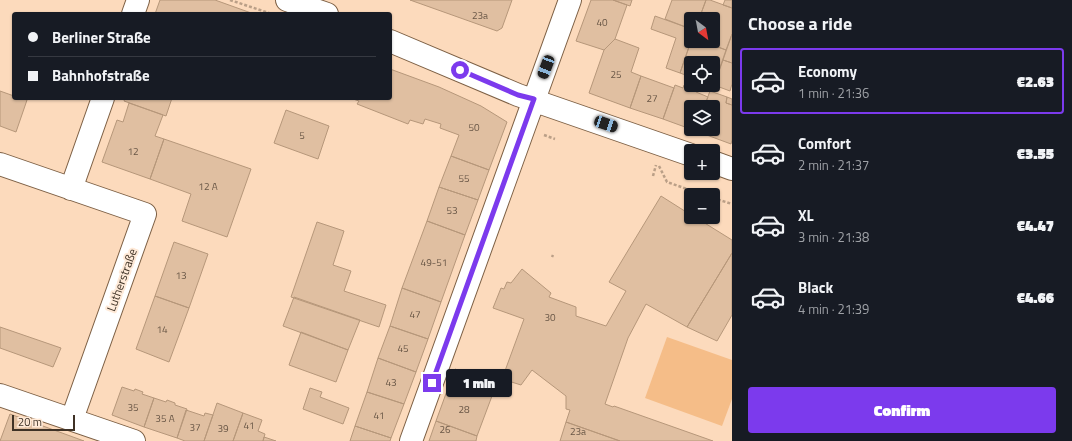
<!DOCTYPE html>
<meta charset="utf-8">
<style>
body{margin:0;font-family:"Titillium Web",sans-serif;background:#20242c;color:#f1f3f6;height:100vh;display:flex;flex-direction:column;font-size:15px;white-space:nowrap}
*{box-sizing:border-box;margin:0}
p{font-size:13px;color:#9ea1a6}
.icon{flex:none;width:22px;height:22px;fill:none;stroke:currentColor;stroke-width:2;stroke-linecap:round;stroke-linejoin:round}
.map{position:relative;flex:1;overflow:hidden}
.details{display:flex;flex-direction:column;background:#171b24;width:340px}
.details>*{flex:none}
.top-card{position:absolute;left:12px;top:12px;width:380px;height:88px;border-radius:4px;box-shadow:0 1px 3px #0004;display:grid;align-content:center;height:88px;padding:0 16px;background:#171b24}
.needle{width:26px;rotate:148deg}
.fabs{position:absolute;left:684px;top:12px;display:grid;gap:8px}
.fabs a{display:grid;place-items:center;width:36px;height:36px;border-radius:4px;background:#171b24;box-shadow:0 1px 3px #0004;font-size:20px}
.scale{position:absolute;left:12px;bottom:10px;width:63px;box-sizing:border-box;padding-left:4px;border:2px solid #3f3226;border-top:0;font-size:11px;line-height:14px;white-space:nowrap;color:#3f3226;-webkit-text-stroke:3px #ffead8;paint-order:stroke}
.end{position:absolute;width:18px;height:18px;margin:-9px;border:5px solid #7c3aed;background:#fff;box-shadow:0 0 0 2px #fff}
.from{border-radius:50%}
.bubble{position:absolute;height:28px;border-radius:4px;background:#171b24;box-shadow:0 1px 3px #0004;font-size:13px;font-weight:800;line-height:28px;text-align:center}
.car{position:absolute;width:12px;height:24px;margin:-12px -6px;border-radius:5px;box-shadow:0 0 3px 1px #0007;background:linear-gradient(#222 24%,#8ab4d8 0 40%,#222 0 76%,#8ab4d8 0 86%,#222 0)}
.top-card b{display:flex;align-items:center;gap:14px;height:38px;font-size:15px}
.top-card b+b{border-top:1px solid #363941}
.top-card i{width:10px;height:10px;background:#f1f3f6}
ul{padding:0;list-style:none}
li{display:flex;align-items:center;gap:12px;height:66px;margin:0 8px 6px;padding:0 8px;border:2px solid transparent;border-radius:4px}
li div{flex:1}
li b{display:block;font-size:15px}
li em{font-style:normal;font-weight:800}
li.on{border-color:#7c3aed}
li>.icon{width:36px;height:36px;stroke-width:1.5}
h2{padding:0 16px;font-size:18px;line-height:48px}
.primary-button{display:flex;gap:8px;margin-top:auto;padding:8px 16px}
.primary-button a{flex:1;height:46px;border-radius:4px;background:#7c3aed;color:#fff;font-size:16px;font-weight:800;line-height:46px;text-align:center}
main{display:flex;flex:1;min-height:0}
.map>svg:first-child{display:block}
.green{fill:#f5bd88}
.building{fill:#e0bfa1;stroke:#b6977a}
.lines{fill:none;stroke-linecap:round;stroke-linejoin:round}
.minor-casing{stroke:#7d6045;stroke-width:24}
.path{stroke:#ba9f87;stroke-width:2.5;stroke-dasharray:3 2;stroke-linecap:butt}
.minor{stroke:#fff;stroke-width:22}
.route{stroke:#7c3aed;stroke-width:5}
.labels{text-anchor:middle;stroke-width:4;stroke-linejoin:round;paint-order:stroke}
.number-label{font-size:10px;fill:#675545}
.street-label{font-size:12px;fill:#3f3226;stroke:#ffead8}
</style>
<main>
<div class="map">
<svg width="732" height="441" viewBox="0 0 732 441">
<rect width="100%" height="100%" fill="#fcdabc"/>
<path class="green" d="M667,337L732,360V399L722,426L645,398Z"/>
<path class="building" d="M160,0H215L254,14H155Z
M410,0H512L502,28L497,31Z
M591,0H613L627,5L615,39L604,50L576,41Z
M613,0H632L630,6Z
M672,0H706L699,19H691V29L665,19Z
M706,0H710L732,8V34L726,50L702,41H713V19H699Z
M725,0H732V8L723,5Z
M655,16L691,29V41L680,73L666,68L676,38L651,29Z
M732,34V63L723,60Z
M615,39L639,48L631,72L641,76L630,108L589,93L604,50Z
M691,41H702L726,50L714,85L713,63H691V77L680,73Z
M723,60L732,63V84L730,91L714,85Z
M390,69L439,87L481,106L507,122L489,170L451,156L459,135L440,128L441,124L425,119L423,124L410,120L408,124L357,104L359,101L350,98H390Z
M641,76L674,88L663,119L630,108Z
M675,85L683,88L684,85L697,89L696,92L708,97L704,107H691V129H696V131L663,119Z
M0,91L14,96V98H20L27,100L16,132L0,126Z
M710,91L727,97L726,103L732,105V140L731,144L696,131V129H713V107H704Z
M727,97L732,99V105L726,103Z
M125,98H172L166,116L124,101Z
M129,103L163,115L155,136L164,139L150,179L102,162L117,120L123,122Z
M286,110L329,126L318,159L274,143Z
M164,139L251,169L227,237L182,221L191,194L150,179Z
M451,156L489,170L478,200L439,187Z
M439,187L478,200L465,235L427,221Z
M661,196L691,215V217H695L732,240V253L687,327L646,304L628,338L605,404L613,407L614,406L713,441H620L566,422L570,410L566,409V396L532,370L521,385L502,379L524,319L493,308L501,288L504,289L507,282L511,283L522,269L551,293L549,297L576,307V316L606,326L626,291L609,282Z
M427,221L465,235L441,302L402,288Z
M317,222L344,231L333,265L351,271L344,291L386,305L379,327L291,297Z
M174,242L208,254L189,308L155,296Z
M732,253V315L717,341L687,327Z
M402,288L441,302L428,339L390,326Z
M155,296L189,308L169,362L136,349Z
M294,297L360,320L348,350L283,326Z
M390,326L428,339L416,372L378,358Z
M0,327L61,348L53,367L0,348Z
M301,332L348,350L336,382L289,365Z
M378,358L416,372L404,404L367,392Z
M455,369L489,382L485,394L492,396L477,436L436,421Z
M122,387L134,391L135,389L143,392L142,394L154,398L144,427L112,415Z
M310,388L322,392L320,397L349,408L343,424L303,409Z
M367,392L404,404L391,438L355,426Z
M154,398L166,402L167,400L175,403V405L187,409L177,438L144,427Z
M217,403L243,413L233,441H204Z
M186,410L204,416L205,413L213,415L204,441H185L177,438Z
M243,413L262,420L258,431L265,434L263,441H233Z
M10,414L84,441H0Z
M436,421L477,436L476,441H429Z
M566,422L620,441H560Z
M355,426L391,438L390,441H350Z
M264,437L276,441H263Z"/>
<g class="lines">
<defs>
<path id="minor" d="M287,0L327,14
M133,14L138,0
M390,41L518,95L691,155
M713,162L732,169
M0,164L145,214L72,419
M71,189L103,98
M0,395L134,441
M411,441L570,0"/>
</defs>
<use href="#minor" class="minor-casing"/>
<path class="path" d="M230,0L269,13
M544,135L555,139
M659,166L667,182L704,195
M653,176L656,165
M713,198L732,204
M552,257L553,255"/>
<use href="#minor" class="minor"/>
</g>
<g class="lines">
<path class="route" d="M432,383L534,99L518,95L460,70"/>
</g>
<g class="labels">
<g class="number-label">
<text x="480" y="19">23a</text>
<text x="602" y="26">40</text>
<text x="616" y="78">25</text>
<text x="652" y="102">27</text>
<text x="474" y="131">50</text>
<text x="302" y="139">5</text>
<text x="133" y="155">12</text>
<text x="464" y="182">55</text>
<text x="208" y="190">12 A</text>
<text x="452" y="214">53</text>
<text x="434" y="266">49-51</text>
<text x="181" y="279">13</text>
<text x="415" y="318">47</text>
<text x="550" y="321">30</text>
<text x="162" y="333">14</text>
<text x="403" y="352">45</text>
<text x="391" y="386">43</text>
<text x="133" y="411">35</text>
<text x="464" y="413">28</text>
<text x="379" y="419">41</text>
<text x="165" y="422">35 A</text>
<text x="249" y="429">41</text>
<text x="195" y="431">37</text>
<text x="223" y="432">39</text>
<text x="445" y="433">26</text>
<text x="578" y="435">23a</text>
</g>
<g class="street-label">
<text transform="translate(122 280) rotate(-70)" y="4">Lutherstraße</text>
</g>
</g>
</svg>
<div class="fabs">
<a><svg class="needle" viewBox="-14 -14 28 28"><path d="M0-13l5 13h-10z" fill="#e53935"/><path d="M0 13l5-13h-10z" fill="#9ea1a6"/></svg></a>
<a><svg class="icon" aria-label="locate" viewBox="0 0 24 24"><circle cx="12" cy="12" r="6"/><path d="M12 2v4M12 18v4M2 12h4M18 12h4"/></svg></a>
<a><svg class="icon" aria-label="layers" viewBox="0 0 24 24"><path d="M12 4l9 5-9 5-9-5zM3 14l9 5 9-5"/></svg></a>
<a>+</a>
<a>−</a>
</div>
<div class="scale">20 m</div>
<i class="end from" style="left:460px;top:70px"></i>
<i class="end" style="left:432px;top:383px"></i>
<div class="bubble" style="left:446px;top:369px;width:66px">1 min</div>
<i class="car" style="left:546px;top:67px;rotate:201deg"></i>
<i class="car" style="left:606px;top:124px;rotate:109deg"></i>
<div class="top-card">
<b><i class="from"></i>Berliner Straße</b>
<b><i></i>Bahnhofstraße</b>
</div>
</div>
<section class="details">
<h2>Choose a ride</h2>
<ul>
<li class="on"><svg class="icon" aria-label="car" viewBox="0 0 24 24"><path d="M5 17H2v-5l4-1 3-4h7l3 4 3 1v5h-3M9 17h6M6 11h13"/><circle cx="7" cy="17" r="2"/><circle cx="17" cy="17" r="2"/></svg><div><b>Economy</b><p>1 min · 21:36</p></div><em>€2.63</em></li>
<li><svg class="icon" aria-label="car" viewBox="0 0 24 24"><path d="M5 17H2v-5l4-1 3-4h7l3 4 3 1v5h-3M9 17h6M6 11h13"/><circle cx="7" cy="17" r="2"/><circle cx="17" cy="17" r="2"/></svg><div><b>Comfort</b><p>2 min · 21:37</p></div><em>€3.55</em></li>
<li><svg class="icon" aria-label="car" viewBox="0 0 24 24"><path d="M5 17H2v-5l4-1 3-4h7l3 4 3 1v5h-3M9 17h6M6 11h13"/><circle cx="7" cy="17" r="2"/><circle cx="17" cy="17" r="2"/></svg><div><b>XL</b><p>3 min · 21:38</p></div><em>€4.47</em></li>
<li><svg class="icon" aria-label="car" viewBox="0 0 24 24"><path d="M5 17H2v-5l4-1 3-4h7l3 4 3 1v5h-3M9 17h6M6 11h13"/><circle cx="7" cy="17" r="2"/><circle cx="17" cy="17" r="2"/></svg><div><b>Black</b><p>4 min · 21:39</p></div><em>€4.66</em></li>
</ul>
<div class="primary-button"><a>Confirm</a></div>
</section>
</main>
